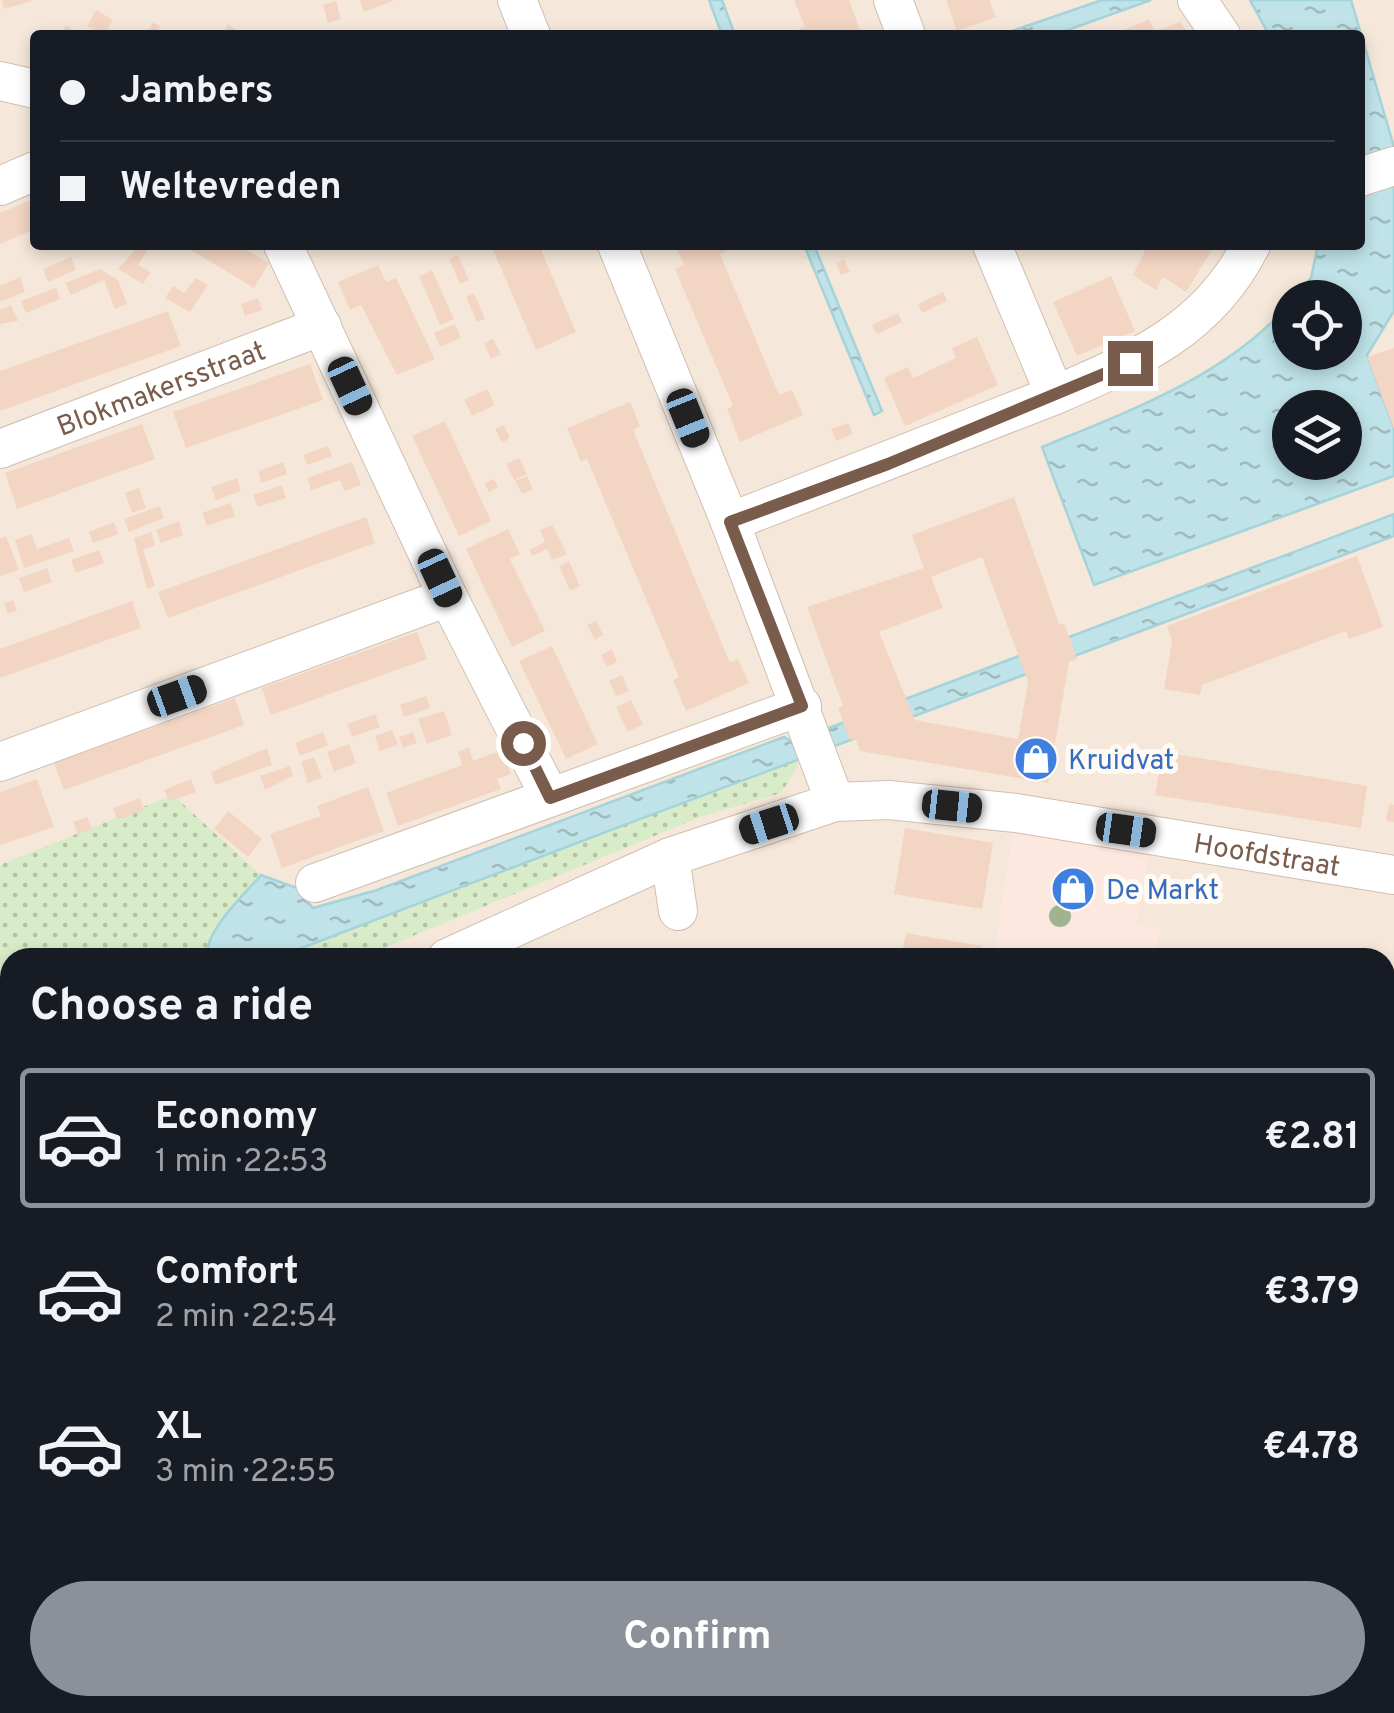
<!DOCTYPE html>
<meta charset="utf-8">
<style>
body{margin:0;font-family:Overpass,sans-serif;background:#242831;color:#f1f3f6;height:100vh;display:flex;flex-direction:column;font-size:38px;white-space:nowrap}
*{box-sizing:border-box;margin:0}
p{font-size:32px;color:#9ea1a6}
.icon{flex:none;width:55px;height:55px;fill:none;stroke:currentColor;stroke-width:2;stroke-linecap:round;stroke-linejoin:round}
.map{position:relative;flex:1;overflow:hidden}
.panel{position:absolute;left:0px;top:948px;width:1395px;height:768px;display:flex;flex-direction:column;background:#171b24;border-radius:30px 30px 0 0;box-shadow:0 5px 15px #0003}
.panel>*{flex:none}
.top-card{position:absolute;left:30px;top:30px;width:1335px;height:220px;border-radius:10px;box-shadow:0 5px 15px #0003;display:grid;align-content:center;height:220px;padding:0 30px;background:#171b24}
.controls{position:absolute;left:1272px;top:280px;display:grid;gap:20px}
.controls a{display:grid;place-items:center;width:90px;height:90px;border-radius:50%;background:#171b24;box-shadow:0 5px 15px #0003;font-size:50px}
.end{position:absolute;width:45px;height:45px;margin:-22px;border:12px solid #7a5c4d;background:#fff;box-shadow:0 0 0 5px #fff}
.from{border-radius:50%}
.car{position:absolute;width:30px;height:60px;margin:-30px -15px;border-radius:12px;box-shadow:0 0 8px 2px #0007;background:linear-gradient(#222 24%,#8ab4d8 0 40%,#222 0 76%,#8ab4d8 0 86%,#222 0)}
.top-card b{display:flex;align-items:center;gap:35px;height:95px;font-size:38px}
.top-card b+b{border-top:2px solid #363941}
.top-card i{width:25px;height:25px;background:#f1f3f6}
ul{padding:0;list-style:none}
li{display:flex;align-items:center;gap:30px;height:140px;margin:0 20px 15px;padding:0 10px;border:5px solid transparent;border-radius:10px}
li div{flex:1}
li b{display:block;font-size:38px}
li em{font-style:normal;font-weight:700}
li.current{border-color:#8c9099}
li>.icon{width:90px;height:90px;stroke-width:1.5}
h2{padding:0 30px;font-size:45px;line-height:120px}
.action{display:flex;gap:20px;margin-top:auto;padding:20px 30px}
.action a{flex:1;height:115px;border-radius:60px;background:#8c9099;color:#fff;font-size:40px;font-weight:700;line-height:115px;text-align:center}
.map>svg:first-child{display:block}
.residential{fill:#f5e8da;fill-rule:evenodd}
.commercial{fill:#fde8e0}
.green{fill:url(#green-dots)}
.forest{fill:url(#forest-firs)}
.water{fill:url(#water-ripples);stroke:#a5d3da;stroke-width:2.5;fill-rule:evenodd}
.building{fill:#f3d5c3;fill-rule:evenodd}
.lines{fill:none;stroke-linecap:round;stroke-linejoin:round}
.minor-casing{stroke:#d1beb0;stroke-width:40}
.minor{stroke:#fff;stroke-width:38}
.tree{fill:#a0b28e}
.route{stroke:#7a5c4d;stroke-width:12}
.labels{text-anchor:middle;stroke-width:10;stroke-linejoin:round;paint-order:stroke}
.street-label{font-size:28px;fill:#7a5c4d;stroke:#fffaf3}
.shop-label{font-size:28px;fill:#366cbe;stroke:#fffaf3;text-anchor:start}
</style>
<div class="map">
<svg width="1394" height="1713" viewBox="0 0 1394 1713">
<defs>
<pattern id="green-dots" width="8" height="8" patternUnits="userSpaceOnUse" patternTransform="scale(2.5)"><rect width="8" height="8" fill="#d8ecc9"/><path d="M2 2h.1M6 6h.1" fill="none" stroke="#b4c2a5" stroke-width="1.8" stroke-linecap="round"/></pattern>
<pattern id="forest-firs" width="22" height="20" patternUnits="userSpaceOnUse" patternTransform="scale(2.5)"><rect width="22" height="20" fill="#d8ecc9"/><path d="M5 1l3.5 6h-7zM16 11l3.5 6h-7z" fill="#b4c2a5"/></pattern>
<pattern id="water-ripples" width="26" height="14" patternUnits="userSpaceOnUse" patternTransform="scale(2.5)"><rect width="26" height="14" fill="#bfe3e8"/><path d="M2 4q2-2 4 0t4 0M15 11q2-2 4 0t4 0" fill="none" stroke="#a0bbbe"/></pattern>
</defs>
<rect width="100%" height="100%" fill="#fdf6ec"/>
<path class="residential" d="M0,0H1394V1713H1300L1299,1705H1385V958H10V1705H789L777,1713H0ZM35,35H1360V245H35ZM1290,298H1345V352H1290ZM1290,408H1345V462H1290Z"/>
<path class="commercial" d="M1013,829L1149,854L1136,924L1160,930L1154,957H994Z"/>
<path class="green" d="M798,757L797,768L781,793L700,817L362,957L278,958L640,817L725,789Z
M173,795L261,875C244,896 206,930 207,957L10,958V1042L0,1046V865Z"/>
<path class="forest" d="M1013,1705H1251L1246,1713H1021Z"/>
<path class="water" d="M709,0H722L735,35H722Z
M1102,0H1151L1054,35H1000Z
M1250,0H1351L1394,147V311L1367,355L1394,428V476L1094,585L1042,447C1129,411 1227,376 1290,303V352H1345V298L1294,297L1311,278L1318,245H1360V35H1269ZM1290,408H1345V462H1290Z
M804,245H814L882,411L874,415Z
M1394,514V536C1022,676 649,814 278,957H207C205,930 244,895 261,875L297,888L313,908L377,890L784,737L792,742Z
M787,1705H1013L1021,1713H769Z"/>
<path class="building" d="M2,0H31L32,1L4,9Z
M360,0H395L364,12Z
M794,0H849L862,35H801L799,29L805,27Z
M946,0H989L996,17L957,31Z
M336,1L341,19L328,23L323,5Z
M96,10L113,20L104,35L87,26Z
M1149,19L1155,32L1180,22L1190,35H1126L1124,30Z
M153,22L160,27L155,35H145Z
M228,24L239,32L237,35H222Z
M66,25L82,35H60Z
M35,192V229L0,244V213L31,200L28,194Z
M140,245L149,248L138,265L151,272L143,284L118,269Z
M183,245H238L269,263L254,288Z
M491,245H539L576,332L536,350Z
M675,245H729L731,249L720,254L779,395L792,390L803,415L740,442L727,409L733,406L675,269L684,265Z
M1148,245H1215L1186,292L1163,277L1156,290L1133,275Z
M458,255L469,280L460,284L449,259Z
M71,257L76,270L48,282L43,269Z
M844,259L850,272L841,275L836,263Z
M378,265L386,282L396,278L435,359L397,375L361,305L350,310L338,282Z
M100,269L118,280L127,304L115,309L104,280L71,295L65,283Z
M432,270L454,319L440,325L419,276Z
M1111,276L1135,331L1077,356L1053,302Z
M20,277L25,292L0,302V286Z
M196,278L208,285L190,312L165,298L173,286L184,293Z
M56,288L60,299L26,313L21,301Z
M943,292L947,301L922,313L918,304Z
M474,293L485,319L477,322L466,297Z
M258,298L262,310L245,316L241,304Z
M11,305L18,321L0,324V310Z
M168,311L181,346L0,411V371Z
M898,313L902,322L877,334L872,325Z
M455,324L461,338L440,347L434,333Z
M977,337L998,385L905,426L884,378L908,367L913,378L956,358L952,348Z
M493,339L501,354L491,359L484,343Z
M1394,348V429L1367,357Z
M310,364L323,400L186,448L173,412Z
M487,389L495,405L472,416L464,400Z
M630,402L640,426L633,430L730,663L738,659L749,683L686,711L673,680L679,677L587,459L581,462L567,428Z
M445,421L491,521L459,536L412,436Z
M848,423L853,434L836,441L831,429Z
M142,424L155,459L17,509L5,473Z
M504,425L510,438L502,443L495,429Z
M328,446L332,456L308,465L303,455Z
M519,458L527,474L514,480L506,464Z
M283,462L287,474L261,483L258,471Z
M352,462L361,485L344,491L340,480L311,490L307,478Z
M527,476L533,489L522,494L515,481Z
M237,478L241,491L216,500L211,487Z
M494,479L498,487L489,492L484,483Z
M282,485L286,498L258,507L253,495Z
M139,488L146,508L132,513L125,493Z
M1014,497L1059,624L1065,625L1077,659L1069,662L1048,783L860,751L856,740L849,739L838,708L843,706L807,607L924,568L912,535ZM982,557L1028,682L1018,739L915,720L879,632L943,608L931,577Z
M230,503L235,516L207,526L202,513Z
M160,506L164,518L129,532L124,519Z
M366,517L375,543L168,618L158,592Z
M179,521L183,535L161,543L156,530Z
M114,522L118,534L93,543L89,532Z
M552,525L567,554L552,560L547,549L532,556L529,550L545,542L540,530Z
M508,529L520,554L510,559L545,631L512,647L466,549Z
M151,532L155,545L143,550L155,586L147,589L134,538Z
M32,534L37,549L69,538L74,551L24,568L15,540Z
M6,536L19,570L0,576V539Z
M99,550L104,563L76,573L71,560Z
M1357,556L1383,627L1349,639L1346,631L1202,685L1200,695L1164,689L1172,641L1167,626Z
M569,561L580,586L570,591L559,566Z
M47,568L52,582L24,592L19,578Z
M13,600L17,610L8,614L4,603Z
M132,601L141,628L0,678V649Z
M596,621L603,635L595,640L587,625Z
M417,632L427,659L271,715L262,688Z
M552,646L598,744L566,759L519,661Z
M612,649L617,662L607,667L601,655Z
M622,675L629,691L616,696L609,681Z
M426,696L430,708L404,717L400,705Z
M235,698L244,725L64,790L54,763Z
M631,700L643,724L628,732L616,707Z
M444,711L452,735L427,744L418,719Z
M375,714L380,727L352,737L347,724Z
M392,730L398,745L380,751L375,736Z
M323,732L328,745L300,756L295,743Z
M413,732L417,743L403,748L399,737Z
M349,744L356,763L334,772L327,752Z
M469,747L473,761L502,750L511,774L497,779L501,789L398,826L386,793L462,765L458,752Z
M267,748L272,765L215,785L211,772Z
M1163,752L1367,786L1361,828L1155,795Z
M314,757L322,778L308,783L301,762Z
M290,766L293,776L265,790L260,776Z
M37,779L54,827L0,845V792Z
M191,779L196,792L169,801L164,790Z
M368,787L384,831L282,868L270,834L321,816L317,806Z
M140,798L144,810L117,820L113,808Z
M1389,804L1394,805V822L1386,821Z
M228,811L262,839L248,857L214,829Z
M87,817L92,829L78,834L73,822Z
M905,828L993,843L982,909L894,894Z
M906,933L982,946L980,958H901Z
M752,950L754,958H723V956Z
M1385,1037L1394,1039V1189L1385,1187Z
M10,1077V1101L0,1105V1082Z
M10,1215V1311L0,1316V1221Z
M1385,1263L1394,1265V1300L1385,1298Z
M1385,1329L1393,1330L1389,1355L1385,1354Z
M0,1578L10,1581V1633L0,1630Z
M1385,1601L1394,1608V1628L1385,1621Z
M624,1705H708L707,1713H608L609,1706Z
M1350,1705H1383L1394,1713H1345Z"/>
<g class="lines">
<defs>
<g id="minor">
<path d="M517,0L531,35"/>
<path d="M893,0L906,35"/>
<path d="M1197,0L1221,35"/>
<path d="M0,81L35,89"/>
<path d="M1360,177L1394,166"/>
<path d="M0,186L35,171"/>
<path d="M283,245L448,597L550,797"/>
<path d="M617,245L730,522L835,802"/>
<path d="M1055,395C1137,360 1209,329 1251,245"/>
<path id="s1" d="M0,449L322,326"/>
<path d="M730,522L1055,395L992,245"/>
<path d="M0,762L448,597"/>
<path d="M670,857L678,911"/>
<path d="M315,883L802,706"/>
<path id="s2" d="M447,958L670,857L835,802L889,800L1016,813L1394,875"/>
<path d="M0,1171L10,1166"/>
<path d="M1385,1217L1394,1218"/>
<path d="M0,1350L10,1345"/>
<path d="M0,1522L10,1525"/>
<path d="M1385,1666L1394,1673"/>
<path d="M500,1713V1705"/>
<path d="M562,1713L576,1705"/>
<path d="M1255,1713L1259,1705"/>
</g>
</defs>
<use href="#minor" class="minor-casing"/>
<use href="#minor" class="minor"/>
</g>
<circle class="tree" cx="1060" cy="916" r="11"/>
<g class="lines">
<path class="route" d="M523,743L550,798L802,706L730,522L888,464L1130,363"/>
</g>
<defs>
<symbol id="shop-disc" viewBox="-11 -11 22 22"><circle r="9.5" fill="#3f7fe0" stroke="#fffaf3"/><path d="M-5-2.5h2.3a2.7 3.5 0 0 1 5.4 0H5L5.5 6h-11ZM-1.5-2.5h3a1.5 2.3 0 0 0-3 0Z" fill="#fff"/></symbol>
</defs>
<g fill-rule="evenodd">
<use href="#shop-disc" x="1011" y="734" width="50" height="50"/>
<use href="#shop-disc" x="1048" y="864" width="50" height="50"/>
</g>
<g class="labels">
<g class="street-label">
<text dy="10" stroke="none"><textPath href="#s1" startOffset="172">Blokmakersstraat</textPath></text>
<text dy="10" stroke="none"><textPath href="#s2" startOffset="855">Hoofdstraat</textPath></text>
</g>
<g class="shop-label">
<text x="1068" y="769">Kruidvat</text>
<text x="1106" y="899">De Markt</text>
</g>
</g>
</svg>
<div class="controls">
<a><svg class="icon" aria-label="locate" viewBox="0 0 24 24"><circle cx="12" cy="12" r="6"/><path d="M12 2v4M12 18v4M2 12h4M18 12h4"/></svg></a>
<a><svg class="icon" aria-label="layers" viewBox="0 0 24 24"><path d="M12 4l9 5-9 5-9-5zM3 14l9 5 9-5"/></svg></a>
</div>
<i class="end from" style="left:523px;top:743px"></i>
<i class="end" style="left:1130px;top:363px"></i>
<i class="car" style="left:350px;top:386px;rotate:155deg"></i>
<i class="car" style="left:688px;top:418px;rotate:158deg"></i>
<i class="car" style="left:440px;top:578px;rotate:155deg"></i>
<i class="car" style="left:177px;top:696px;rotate:70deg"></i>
<i class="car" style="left:952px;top:806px;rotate:96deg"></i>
<i class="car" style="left:769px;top:824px;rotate:252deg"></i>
<i class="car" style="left:1126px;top:830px;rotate:98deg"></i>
<div class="top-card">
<b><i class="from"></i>Jambers</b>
<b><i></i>Weltevreden</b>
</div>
<section class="panel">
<h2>Choose a ride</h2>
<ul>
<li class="current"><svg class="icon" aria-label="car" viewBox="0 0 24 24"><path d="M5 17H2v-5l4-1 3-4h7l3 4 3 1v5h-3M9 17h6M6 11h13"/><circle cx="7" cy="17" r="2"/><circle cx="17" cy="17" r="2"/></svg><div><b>Economy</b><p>1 min · 22:53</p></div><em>€2.81</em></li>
<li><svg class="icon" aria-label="car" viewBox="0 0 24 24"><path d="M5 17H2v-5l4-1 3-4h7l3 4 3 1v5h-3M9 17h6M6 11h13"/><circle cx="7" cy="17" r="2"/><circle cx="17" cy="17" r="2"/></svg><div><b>Comfort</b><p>2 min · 22:54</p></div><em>€3.79</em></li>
<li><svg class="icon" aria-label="car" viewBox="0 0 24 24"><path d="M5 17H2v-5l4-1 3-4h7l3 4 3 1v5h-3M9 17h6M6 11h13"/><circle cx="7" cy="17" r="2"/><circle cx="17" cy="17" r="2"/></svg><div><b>XL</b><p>3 min · 22:55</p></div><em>€4.78</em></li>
</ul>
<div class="action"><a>Confirm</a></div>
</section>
</div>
